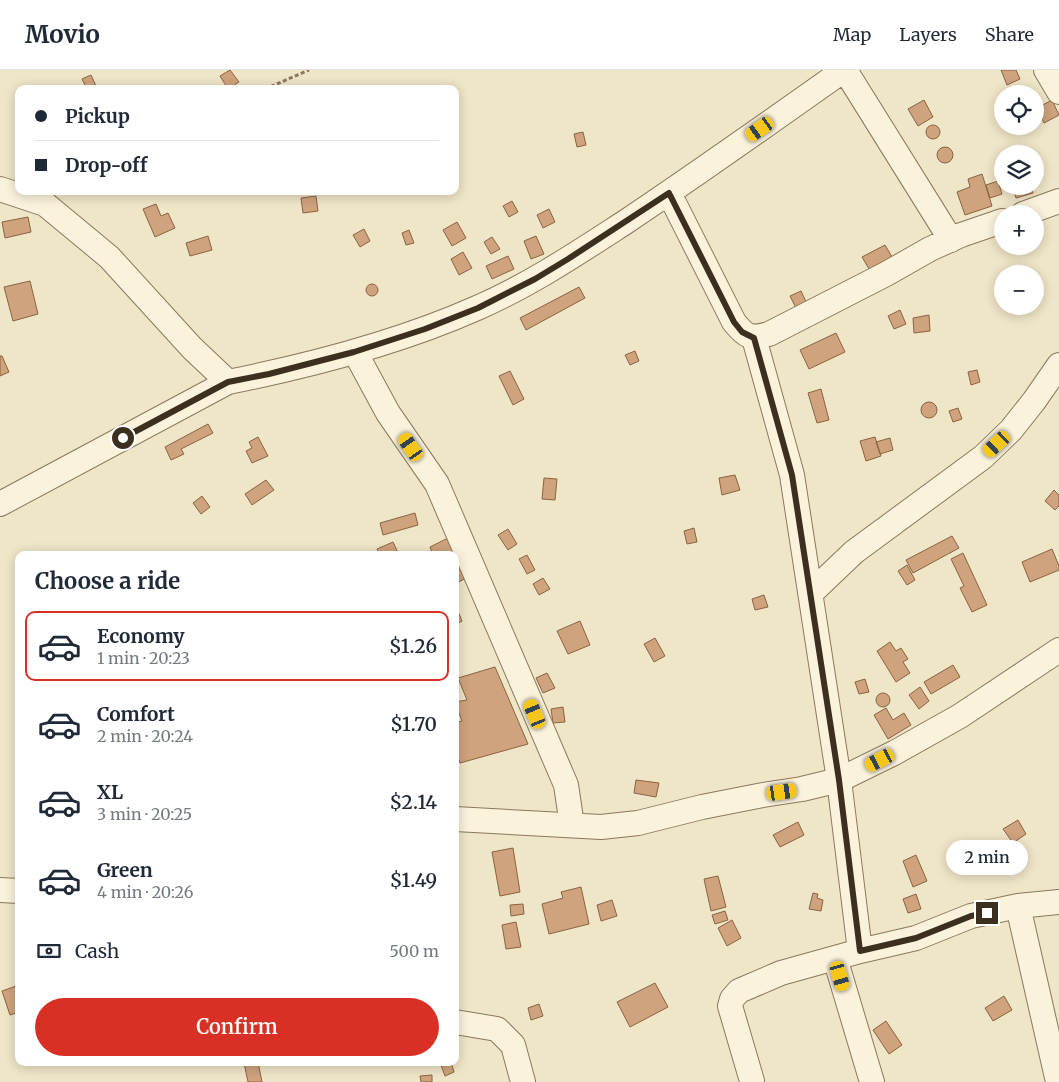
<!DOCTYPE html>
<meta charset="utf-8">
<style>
body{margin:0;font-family:Merriweather,serif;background:#f6f6f7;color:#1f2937;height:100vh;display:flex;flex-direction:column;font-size:19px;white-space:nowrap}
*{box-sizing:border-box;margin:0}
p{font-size:16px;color:#747a83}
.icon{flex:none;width:28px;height:28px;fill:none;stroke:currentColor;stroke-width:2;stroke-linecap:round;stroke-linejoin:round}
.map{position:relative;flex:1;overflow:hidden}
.drawer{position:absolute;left:15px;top:481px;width:444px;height:515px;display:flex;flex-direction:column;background:#fff;border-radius:10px;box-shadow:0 2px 12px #0003}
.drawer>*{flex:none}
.banner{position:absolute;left:15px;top:15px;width:444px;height:110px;border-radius:10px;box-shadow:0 2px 12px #0003;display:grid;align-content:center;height:110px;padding:0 20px;background:#fff}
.controls{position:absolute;left:994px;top:15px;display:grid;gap:10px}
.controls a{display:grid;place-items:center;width:50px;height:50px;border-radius:50%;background:#fff;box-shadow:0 2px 12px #0003;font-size:25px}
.end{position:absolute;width:22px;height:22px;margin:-11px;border:6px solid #3c2f20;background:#fff;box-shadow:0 0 0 2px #fff}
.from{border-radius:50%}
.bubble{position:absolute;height:35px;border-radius:18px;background:#fff;box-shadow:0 2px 12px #0003;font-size:16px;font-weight:600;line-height:35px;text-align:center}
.car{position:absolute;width:15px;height:30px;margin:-15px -8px;border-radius:6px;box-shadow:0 0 4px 1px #0007;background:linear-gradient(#f5c518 24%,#345 0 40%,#f5c518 0 76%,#345 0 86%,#f5c518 0)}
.banner b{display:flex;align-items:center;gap:18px;height:48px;font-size:19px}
.banner b+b{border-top:1px solid #e0e1e3}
.banner i{width:12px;height:12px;background:#1f2937}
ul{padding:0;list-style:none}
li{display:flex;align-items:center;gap:15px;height:70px;margin:0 10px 8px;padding:0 10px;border:2px solid transparent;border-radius:10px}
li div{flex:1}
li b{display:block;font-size:19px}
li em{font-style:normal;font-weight:600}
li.selected{border-color:#d93025}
li>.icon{width:45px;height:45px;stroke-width:1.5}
h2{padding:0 20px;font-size:22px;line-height:60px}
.pay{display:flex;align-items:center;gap:12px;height:55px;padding:0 20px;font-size:19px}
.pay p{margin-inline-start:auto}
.cta{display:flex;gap:10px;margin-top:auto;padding:10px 20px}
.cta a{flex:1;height:58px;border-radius:30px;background:#d93025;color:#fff;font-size:20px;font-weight:600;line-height:58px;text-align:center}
header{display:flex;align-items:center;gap:30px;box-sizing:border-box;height:70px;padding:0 25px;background:#fff;border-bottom:1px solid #e0e1e3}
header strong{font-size:24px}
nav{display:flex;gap:28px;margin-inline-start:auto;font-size:18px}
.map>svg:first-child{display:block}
.building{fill:#cea37d;stroke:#8b6341}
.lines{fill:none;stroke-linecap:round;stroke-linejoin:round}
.minor-casing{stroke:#8c785c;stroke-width:26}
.path{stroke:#8c785c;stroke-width:3;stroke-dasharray:4 2.5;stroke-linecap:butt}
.minor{stroke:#faf2db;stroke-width:24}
.route{stroke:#3c2f20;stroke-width:6}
</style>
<header>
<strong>Movio</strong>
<nav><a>Map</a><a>Layers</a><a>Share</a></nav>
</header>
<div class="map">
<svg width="1059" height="1012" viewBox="0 0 1059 1012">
<rect width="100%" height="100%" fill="#efe5c7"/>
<path class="building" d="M230,0L239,12L228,19L220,6Z
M1001,0H1016L1020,9L1007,15Z
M91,5L97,18L87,19L82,9Z
M924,30L933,47L918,56L908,39Z
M1052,30L1059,45L1044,53L1037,38Z
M926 62a7 7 0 1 1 14 0a7 7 0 1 1-14 0Z
M583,62L586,75L577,77L574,64Z
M937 85a8 8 0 1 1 16 0a8 8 0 1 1-16 0Z
M982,104L992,136L965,145L957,122L970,117L968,109Z
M998,111L1002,124L990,128L986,115Z
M1012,116H1031L1033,123L1016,128Z
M316,126L318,141L303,143L301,128Z
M512,131L518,142L509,147L503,136Z
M156,134L161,146L168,143L175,158L155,167L143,139Z
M549,139L555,152L543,158L537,145Z
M28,147L31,162L5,168L2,152Z
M457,152L466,168L452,176L443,160Z
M364,159L370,171L360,177L353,165Z
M409,160L414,173L406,175L402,163Z
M208,166L212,180L190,186L186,173Z
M536,166L544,184L531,189L524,171Z
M492,167L500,179L491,184L484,172Z
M885,175L895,192L872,204L862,187Z
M463,182L472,198L459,205L451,189Z
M508,186L514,199L492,209L486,196Z
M30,211L38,244L13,251L4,217Z
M366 220a6 6 0 1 1 12 0a6 6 0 1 1-12 0Z
M579,217L585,228L526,260L520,248Z
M801,221L808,236L798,242L790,226Z
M900,240L906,254L894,259L888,246Z
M929,245L930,261L914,263L913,248Z
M836,263L845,282L809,299L800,280Z
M635,281L639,291L630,295L625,285Z
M0,286H2L9,302L0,306Z
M977,300L980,312L971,315L968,302Z
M510,301L524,329L513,335L499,306Z
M821,319L829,350L817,353L808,323Z
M921 340a8 8 0 1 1 16 0a8 8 0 1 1-16 0Z
M958,338L962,349L953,352L949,341Z
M208,354L213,363L181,379L184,384L171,390L165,377Z
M258,367L268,386L252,393L246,381L252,378L249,372Z
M875,367L881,386L866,391L860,371Z
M890,368L893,380L880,384L876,372Z
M735,405L740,420L722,425L719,408Z
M544,408L557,409L555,430L542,429Z
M266,410L274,420L252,435L245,424Z
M1054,420L1059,425V436L1055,440L1045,431Z
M202,426L210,437L201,444L193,433Z
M415,443L418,455L383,465L380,453Z
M694,458L697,472L687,474L684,461Z
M508,459L517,474L508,480L498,465Z
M952,466L959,478L913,503L906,490Z
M448,468L466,508L455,514V485H433L430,477Z
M393,472L399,485H380L377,479Z
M1052,479L1059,496V500L1030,512L1022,492Z
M963,483L987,535L972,542L960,518L964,516L951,489Z
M527,485L535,500L527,504L519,489Z
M907,495L915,510L907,515L898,501Z
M543,508L550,519L539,525L533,514Z
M764,525L768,537L755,540L752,529Z
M455,539H457L462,551L455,555Z
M580,551L590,575L568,584L557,561Z
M655,568L665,586L654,592L644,574Z
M890,572L896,581L901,578L908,589L903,592L910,603L896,612L877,581Z
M953,595L960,607L931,624L924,612Z
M495,597L528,674L460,693L455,681V653L462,651L455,632L467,630L458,608Z
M547,603L555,618L543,623L536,608Z
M865,609L869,622L859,624L855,612Z
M920,617L929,631L919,639L909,625Z
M876 630a7 7 0 1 1 14 0a7 7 0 1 1-14 0Z
M563,637L565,652L553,653L551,639Z
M886,638L893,650L904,643L911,655L888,669L874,645Z
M636,710L659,713L656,727L634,723Z
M1018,750L1026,764L1013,773L1003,759Z
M798,752L804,765L780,777L773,765Z
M513,778L520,822L500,826L492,782Z
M916,785L927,811L913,817L903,791Z
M718,806L726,837L711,841L704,809Z
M581,817L589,854L549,864L542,834L563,828L561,822Z
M813,823L818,824L817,828L823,830L821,841L809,839Z
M916,824L921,839L908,843L903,829Z
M612,830L617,846L601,851L597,835Z
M523,834L524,844L511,846L510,835Z
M725,841L728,850L715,854L712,845Z
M732,850L741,868L727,876L718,858Z
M516,852L521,877L506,879L502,855Z
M655,913L668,937L630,957L617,932Z
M19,915V942L10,945L2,921Z
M1004,926L1012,940L993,951L985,938Z
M539,934L543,946L531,950L528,938Z
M886,951L902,975L889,984L873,960Z
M258,992L262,1012H248L244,993Z
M447,992H451L454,1002L445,1006L441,995Z
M432,1005V1012H421L420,1006Z"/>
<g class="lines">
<defs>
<path id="minor" d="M845,0L951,170
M1046,0L1059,22
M0,119L45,134L109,187L192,278L228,312
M669,123L734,252C746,267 750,269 769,264L886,204L930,179L961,165L1002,151
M1023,144L1059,131
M754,268L792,405L839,710L860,881
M355,282L388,343L437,414L566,715L572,755
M0,434L228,312C313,295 398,273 477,238C530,215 579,182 627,151C700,102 772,51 844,0
M811,523L854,482L983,387L1011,360L1034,331L1059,295
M455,749L601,757L638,753L702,737L763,725L802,719L839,710L894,683L960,646L1059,580
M0,820L19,821
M1018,836L1058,1012
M835,888L872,1012
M455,952L497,959L513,975L523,1012
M752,1011L730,936L732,929L739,921L781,903L860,881L916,868L971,846L1018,836L1059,832"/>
</defs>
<use href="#minor" class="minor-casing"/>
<path class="path" d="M265,19L309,0"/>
<use href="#minor" class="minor"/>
</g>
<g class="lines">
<path class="route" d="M123,368L228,312L269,304L354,282L425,259L478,238L535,209L568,189L669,123L734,252L742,262L754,268L792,405L839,710L860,881L916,868L971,846L987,843"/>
</g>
</svg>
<div class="controls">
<a><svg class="icon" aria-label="locate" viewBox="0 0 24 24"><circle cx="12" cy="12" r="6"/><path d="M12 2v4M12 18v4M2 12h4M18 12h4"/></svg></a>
<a><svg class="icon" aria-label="layers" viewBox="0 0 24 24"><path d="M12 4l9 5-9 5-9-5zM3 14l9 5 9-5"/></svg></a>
<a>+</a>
<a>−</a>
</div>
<i class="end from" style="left:123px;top:368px"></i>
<i class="end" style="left:987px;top:843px"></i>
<div class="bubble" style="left:946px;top:770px;width:82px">2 min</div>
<i class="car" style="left:760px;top:59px;rotate:235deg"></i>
<i class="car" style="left:997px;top:374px;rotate:227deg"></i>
<i class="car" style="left:411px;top:377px;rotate:325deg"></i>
<i class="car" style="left:535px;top:644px;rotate:337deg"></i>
<i class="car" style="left:880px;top:690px;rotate:243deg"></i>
<i class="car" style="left:782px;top:722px;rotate:82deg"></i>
<i class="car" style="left:840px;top:906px;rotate:164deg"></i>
<div class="banner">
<b><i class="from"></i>Pickup</b>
<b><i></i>Drop-off</b>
</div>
<section class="drawer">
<h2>Choose a ride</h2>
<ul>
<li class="selected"><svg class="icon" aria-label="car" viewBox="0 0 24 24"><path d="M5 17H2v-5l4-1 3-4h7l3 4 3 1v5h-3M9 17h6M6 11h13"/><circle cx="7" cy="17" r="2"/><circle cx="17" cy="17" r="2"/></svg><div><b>Economy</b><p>1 min · 20:23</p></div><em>$1.26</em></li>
<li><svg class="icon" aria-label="car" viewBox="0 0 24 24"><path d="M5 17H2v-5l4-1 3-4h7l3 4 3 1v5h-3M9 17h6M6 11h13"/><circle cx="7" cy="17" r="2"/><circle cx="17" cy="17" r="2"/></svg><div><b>Comfort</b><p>2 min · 20:24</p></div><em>$1.70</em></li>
<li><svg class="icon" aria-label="car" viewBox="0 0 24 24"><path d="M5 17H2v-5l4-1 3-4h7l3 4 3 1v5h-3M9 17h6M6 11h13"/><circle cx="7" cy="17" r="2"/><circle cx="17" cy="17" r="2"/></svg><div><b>XL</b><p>3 min · 20:25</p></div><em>$2.14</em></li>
<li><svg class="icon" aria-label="car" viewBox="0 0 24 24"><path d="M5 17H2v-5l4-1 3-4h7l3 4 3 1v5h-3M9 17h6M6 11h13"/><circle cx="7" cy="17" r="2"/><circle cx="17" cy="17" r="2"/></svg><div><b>Green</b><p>4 min · 20:26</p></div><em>$1.49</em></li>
</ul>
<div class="pay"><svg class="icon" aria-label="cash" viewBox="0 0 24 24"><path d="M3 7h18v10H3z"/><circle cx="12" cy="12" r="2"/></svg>Cash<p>500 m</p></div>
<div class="cta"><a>Confirm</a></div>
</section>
</div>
